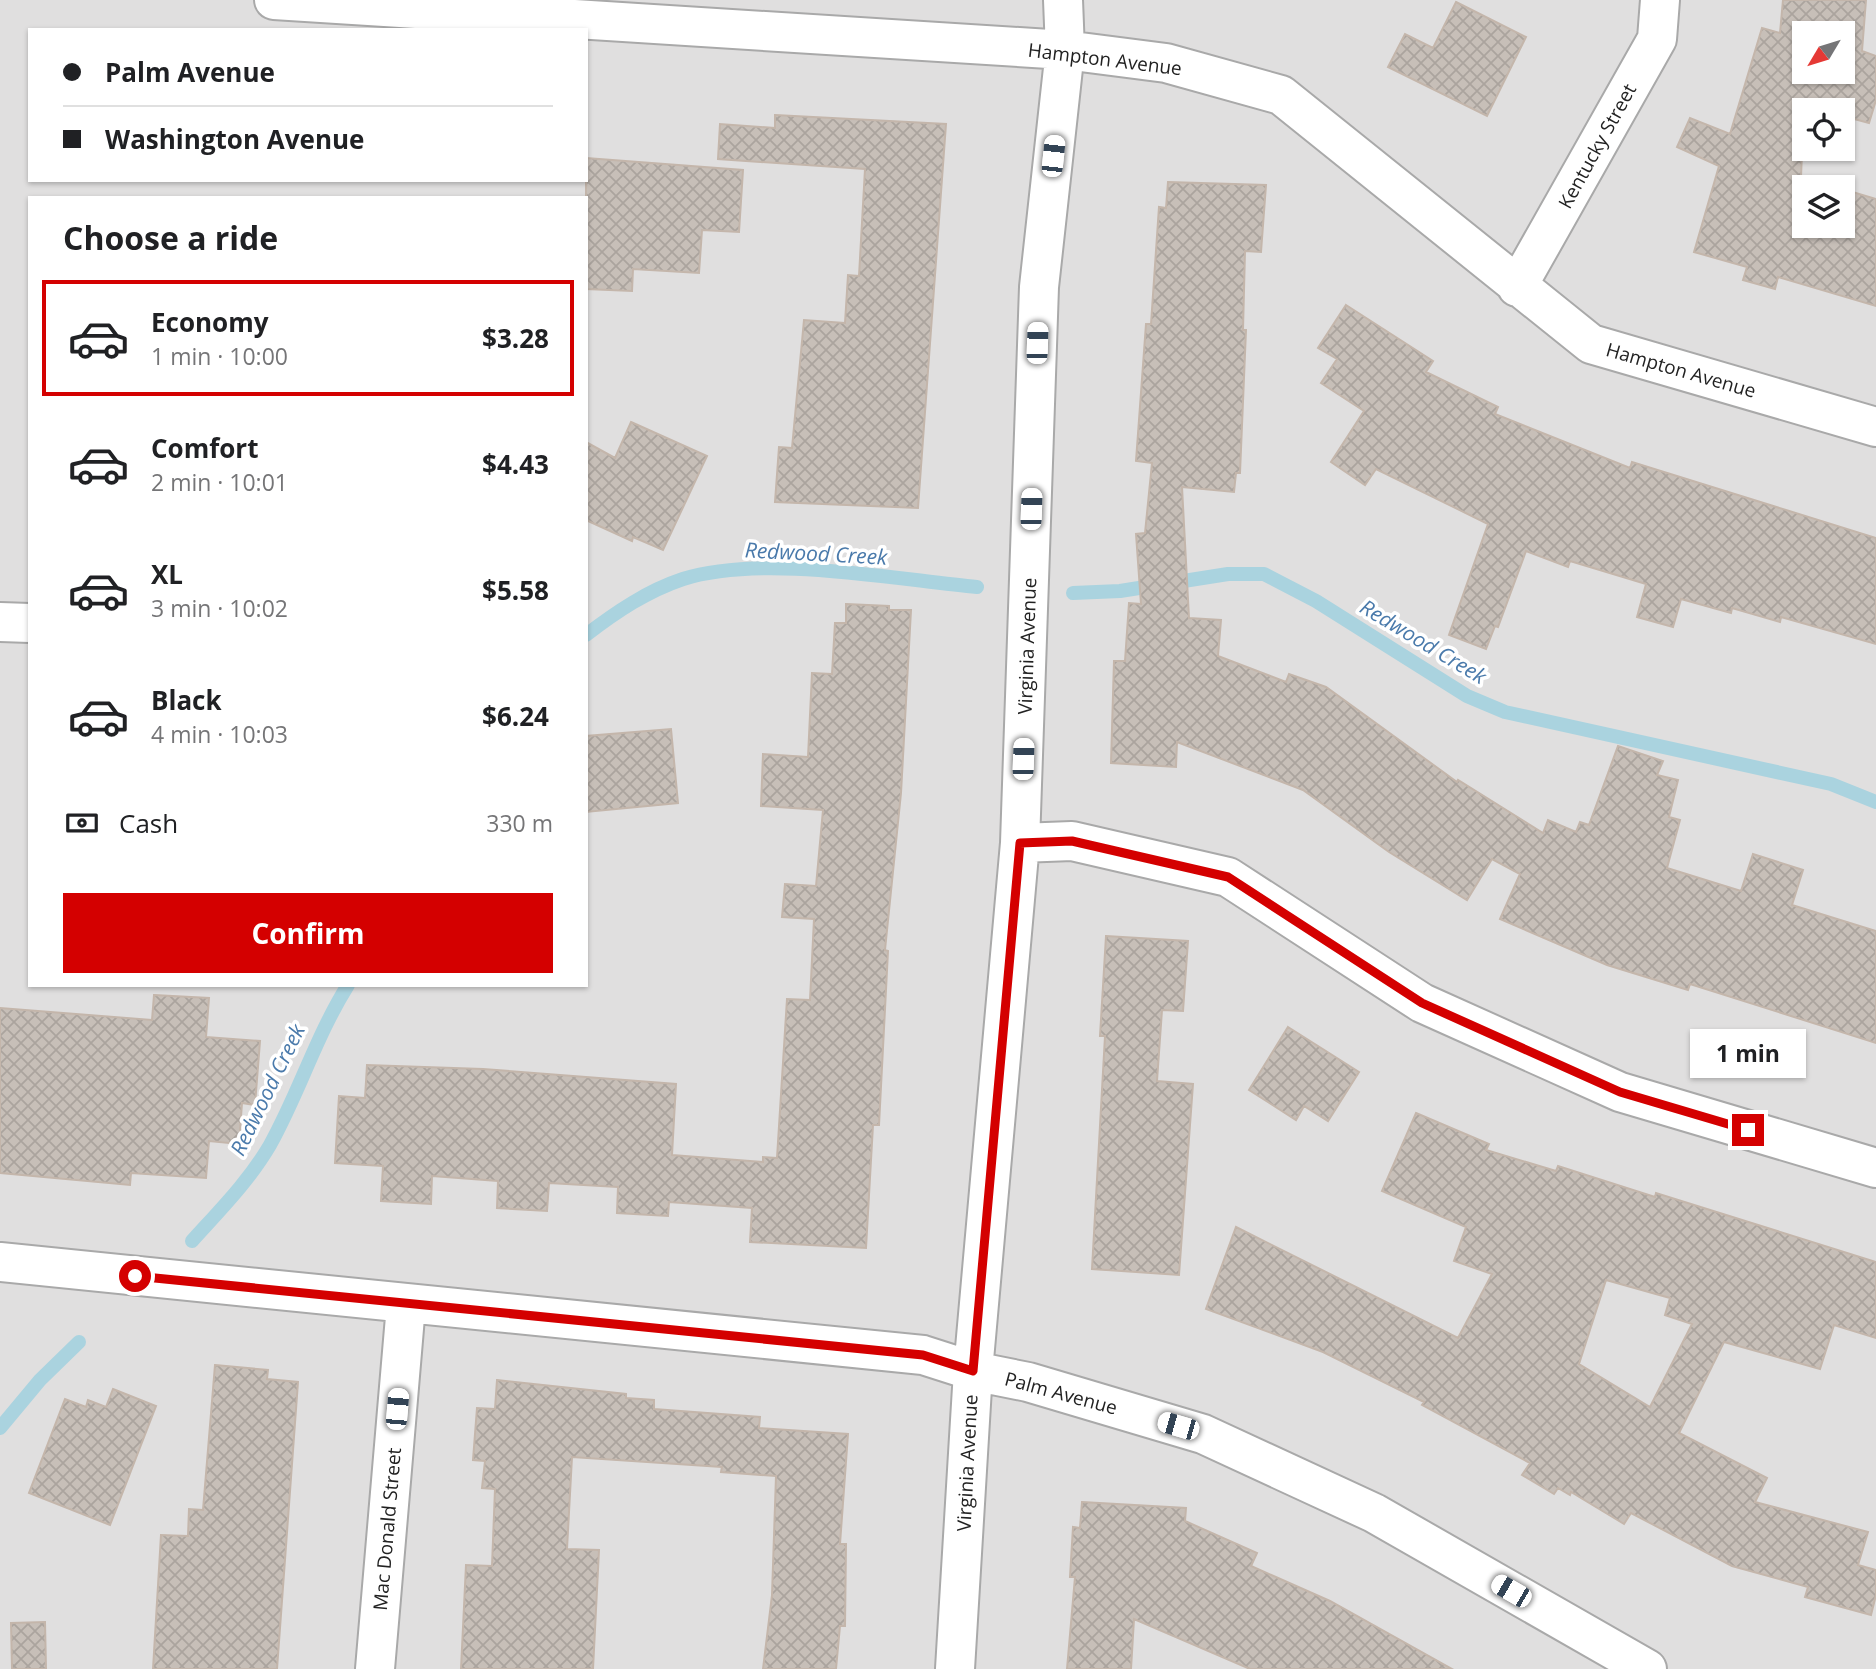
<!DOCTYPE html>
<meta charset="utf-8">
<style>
body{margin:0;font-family:"Open Sans",sans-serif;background:#f6f6f6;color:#202124;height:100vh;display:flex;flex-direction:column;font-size:26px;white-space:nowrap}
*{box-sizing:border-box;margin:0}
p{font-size:23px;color:#757577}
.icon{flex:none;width:38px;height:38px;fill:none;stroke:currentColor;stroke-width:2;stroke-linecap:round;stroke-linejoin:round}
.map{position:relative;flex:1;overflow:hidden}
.drawer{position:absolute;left:28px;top:196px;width:560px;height:791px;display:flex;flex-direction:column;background:#fff;border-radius:0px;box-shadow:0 2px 5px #0004}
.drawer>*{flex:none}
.top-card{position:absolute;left:28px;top:28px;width:560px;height:154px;border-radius:0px;box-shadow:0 2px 5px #0004;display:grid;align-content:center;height:154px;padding:0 35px;background:#fff}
.needle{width:46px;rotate:232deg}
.buttons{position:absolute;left:1792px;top:21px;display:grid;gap:14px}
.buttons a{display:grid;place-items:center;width:63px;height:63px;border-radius:0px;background:#fff;box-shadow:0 2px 5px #0004;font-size:35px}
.end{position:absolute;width:32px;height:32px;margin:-16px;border:9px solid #d40000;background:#fff;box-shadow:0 0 0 4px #fff}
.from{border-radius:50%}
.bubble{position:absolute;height:49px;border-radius:0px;background:#fff;box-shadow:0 2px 5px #0004;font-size:23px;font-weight:700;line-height:49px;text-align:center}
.car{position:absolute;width:21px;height:42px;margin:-21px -10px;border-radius:9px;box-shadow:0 0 5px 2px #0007;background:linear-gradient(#fff 24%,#345 0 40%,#fff 0 76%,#345 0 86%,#fff 0)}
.top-card b{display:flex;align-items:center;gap:24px;height:66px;font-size:26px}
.top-card b+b{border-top:2px solid #e0e0e0}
.top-card i{width:18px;height:18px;background:#202124}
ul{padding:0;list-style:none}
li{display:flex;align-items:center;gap:21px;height:116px;margin:0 14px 10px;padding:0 21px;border:4px solid transparent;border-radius:0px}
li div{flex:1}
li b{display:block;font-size:26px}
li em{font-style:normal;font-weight:700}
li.on{border-color:#d40000}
li>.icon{width:63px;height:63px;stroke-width:1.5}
h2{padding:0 35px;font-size:32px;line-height:84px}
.pay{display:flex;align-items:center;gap:18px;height:77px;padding:0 35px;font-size:26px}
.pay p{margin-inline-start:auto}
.button{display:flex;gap:14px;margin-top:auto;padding:14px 35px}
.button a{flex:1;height:80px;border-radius:0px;background:#d40000;color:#fff;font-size:28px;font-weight:700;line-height:80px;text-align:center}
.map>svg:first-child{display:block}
.residential{fill:#e0dfdf;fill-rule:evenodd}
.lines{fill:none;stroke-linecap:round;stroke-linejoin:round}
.stream{stroke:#aad3df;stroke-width:14}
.building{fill:url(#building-cross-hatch);stroke:#c4b6ab;stroke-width:2;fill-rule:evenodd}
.minor-casing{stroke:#a9a9a9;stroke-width:42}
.minor{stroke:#fff;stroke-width:38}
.route{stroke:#d40000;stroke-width:9}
.labels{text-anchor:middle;stroke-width:7;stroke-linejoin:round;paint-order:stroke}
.street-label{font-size:19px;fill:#222;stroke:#fff}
.water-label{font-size:21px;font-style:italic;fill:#4a7aab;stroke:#fff}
</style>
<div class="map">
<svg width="1876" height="1669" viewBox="0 0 1876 1669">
<defs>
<pattern id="building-cross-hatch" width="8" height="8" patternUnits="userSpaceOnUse" patternTransform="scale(1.75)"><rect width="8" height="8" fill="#c7bfb8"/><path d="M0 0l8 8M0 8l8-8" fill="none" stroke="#aba49e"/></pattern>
</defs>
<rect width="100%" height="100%" fill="#f2efe9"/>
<path class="residential" d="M0,0H1876V1669H0ZM30,30H586V180H30ZM1804,33H1843V72H1804ZM1804,110H1843V149H1804ZM1804,187H1843V226H1804ZM30,198H586V985H30Z"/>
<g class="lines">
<path class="stream" d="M1073,593L1120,591L1228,574H1264L1316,601L1467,696L1505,712L1831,784L1876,802
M586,635C616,612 647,591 683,579C762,554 893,579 977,587
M192,1241C219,1211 249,1181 270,1145C299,1093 316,1036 348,985
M0,1428L40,1380L79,1342"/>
</g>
<path class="building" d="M1783,0H1866L1862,51L1876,56V100L1869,123L1843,116V110H1825L1804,104L1801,177L1835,187H1804V226H1843V189L1876,199V306L1778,277L1775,289L1743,280L1747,267L1694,252L1719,166L1677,147L1690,118L1730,134L1762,28L1780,33ZM1804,33H1843V72H1804Z
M1456,2L1526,37L1487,116L1388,67L1405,34L1433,48Z
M775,115L946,124L918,508L775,502L779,447L792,448L804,320L845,323L848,275L859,276L865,169L718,159L720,124L775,128Z
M586,158L743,170L739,232L702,230L699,273L633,269L632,291L586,289Z
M1168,182L1266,185L1261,252L1245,251L1243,330H1246L1240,473H1236L1234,492L1182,487L1189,618L1221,620L1218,656L1286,682L1289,674L1326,687L1457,782L1458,780L1543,833L1548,820L1576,832L1580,822L1589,825L1618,746L1663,761L1657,775L1678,780L1669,817L1680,820L1667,868L1741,891L1753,854L1803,870L1792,905L1876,931V1043L1690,984L1688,990L1607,965L1500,919L1520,874L1492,859L1467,900L1389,852L1303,790L1177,742L1176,767L1111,763L1114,661H1125L1129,603L1141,604L1136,534L1145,533L1152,463L1136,461L1146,324H1151L1159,207L1166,208Z
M1346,305L1433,361L1426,372L1498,407L1495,414L1630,468L1632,462L1876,538V644L1781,617L1780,622L1732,608L1731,613L1681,599L1673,627L1637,617L1646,584L1570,561L1568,567L1526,551L1498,627L1495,626L1486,649L1449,635L1488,524L1376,469L1365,485L1331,462L1364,411L1321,383L1337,359L1318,348Z
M631,422L707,456L663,550L633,537L632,541L586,520V442L615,458Z
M846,604L889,606V610H911L901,793L885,950L888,951L879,1125H873L866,1248L750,1242L752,1208L669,1202L668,1216L617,1213L618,1187L549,1183L547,1211L497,1208L498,1181L432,1176L431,1204L381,1201L383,1166L335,1163L339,1096L365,1098L367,1065L483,1069L676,1084L672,1155L763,1162V1157L777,1158L787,999L810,1000L814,919L782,917L785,884L816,886L823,810L761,806L763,754L808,757L812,673L832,674L835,623H846Z
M671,729L678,803L586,812V736Z
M1106,936L1188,941L1183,1011L1162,1010L1157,1081L1193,1084L1179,1275L1092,1269L1105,1036H1100Z
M154,995L209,998L206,1037L260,1041L255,1105L242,1103L239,1144L209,1141L206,1178L131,1173L130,1185L0,1173V1008L152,1020Z
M1288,1027L1359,1072L1328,1121L1304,1106L1296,1120L1249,1090Z
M1416,1113L1489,1144L1486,1150L1556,1171L1558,1166L1655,1197L1656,1193L1876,1262V1338L1834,1325L1820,1369L1724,1342L1679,1433L1767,1478L1755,1502L1868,1532L1858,1565L1876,1570V1595L1871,1615L1805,1597L1808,1587L1732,1566L1631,1513L1624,1524L1571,1492L1570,1495L1558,1488L1554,1494L1522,1475L1530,1463L1422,1405L1424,1402L1323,1352L1206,1309L1236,1227L1458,1338L1492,1274L1454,1261L1466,1227L1382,1191ZM1606,1280L1670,1298L1665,1315L1692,1324L1650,1407L1579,1364Z
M215,1365L268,1370L267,1379L298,1382L277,1669H153L161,1535L188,1536L189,1509L203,1510Z
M497,1380L626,1394V1398L654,1400V1409L760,1417L759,1428L848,1434L840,1544H846L845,1626H840L836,1669H763L772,1595L776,1476L721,1472L722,1467L572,1457L567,1549L599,1550L593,1669H461L466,1565L492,1566L495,1489L482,1488L485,1461L473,1460L477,1408L495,1409Z
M113,1389L156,1406L110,1525L29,1493L65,1399L86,1407L88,1400L106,1407Z
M1082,1502L1186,1508L1185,1521L1257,1553L1251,1566L1330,1601L1452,1669H1250L1134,1619L1131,1669H1067L1075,1577H1070L1073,1527L1080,1528Z
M45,1622L46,1669H12L11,1623Z"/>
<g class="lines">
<defs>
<path id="minor" d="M274,0L1065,50L1166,63L1281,95L1591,344L1876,427
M1517,287L1657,39L1660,0
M0,622L30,623
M1020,843L1072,841L1228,877L1422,1003L1620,1092L1876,1168
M0,1262L923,1355L973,1371L1028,1382L1203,1434L1374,1513L1647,1669
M375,1669L406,1305
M955,1669L973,1371L1020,843L1039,287L1065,50L1063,0"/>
</defs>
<use href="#minor" class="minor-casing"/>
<use href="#minor" class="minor"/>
</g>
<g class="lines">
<path class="route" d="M135,1276L923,1355L973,1371L1020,843L1072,841L1228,877L1422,1003L1620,1092L1748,1130"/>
</g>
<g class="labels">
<g class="street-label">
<text transform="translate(1105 59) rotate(7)" y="7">Hampton Avenue</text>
<text transform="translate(1597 146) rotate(-61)" y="7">Kentucky Street</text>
<text transform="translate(1681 370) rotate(16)" y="7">Hampton Avenue</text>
<text transform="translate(1027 646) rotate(-88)" y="7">Virginia Avenue</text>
<text transform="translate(1061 1393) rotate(15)" y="7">Palm Avenue</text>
<text transform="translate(967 1463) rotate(-87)" y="7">Virginia Avenue</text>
<text transform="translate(387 1529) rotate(-85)" y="7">Mac Donald Street</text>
</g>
<g class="water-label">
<text transform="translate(816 554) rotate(3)" y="7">Redwood Creek</text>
<text transform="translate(1423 642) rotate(31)" y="7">Redwood Creek</text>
<text transform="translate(268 1090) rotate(-64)" y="7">Redwood Creek</text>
</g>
</g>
</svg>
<div class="buttons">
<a><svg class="needle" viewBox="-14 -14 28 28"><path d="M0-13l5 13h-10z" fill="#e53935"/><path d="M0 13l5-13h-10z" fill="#757577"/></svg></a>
<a><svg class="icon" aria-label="locate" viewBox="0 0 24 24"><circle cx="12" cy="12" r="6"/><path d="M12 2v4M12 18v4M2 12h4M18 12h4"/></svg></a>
<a><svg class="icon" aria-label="layers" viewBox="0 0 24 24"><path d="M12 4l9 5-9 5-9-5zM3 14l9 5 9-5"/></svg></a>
</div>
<i class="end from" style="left:135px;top:1276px"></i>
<i class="end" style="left:1748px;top:1130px"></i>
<div class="bubble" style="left:1690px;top:1029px;width:116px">1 min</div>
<i class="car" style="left:1053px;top:156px;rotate:6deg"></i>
<i class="car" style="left:1037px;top:343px;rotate:2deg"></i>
<i class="car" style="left:1031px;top:509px;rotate:2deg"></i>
<i class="car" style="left:1023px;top:759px;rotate:2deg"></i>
<i class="car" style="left:397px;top:1409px;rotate:5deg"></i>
<i class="car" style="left:1178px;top:1426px;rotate:286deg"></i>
<i class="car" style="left:1511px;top:1591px;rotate:300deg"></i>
<div class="top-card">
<b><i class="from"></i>Palm Avenue</b>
<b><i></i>Washington Avenue</b>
</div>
<section class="drawer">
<h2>Choose a ride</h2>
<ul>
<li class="on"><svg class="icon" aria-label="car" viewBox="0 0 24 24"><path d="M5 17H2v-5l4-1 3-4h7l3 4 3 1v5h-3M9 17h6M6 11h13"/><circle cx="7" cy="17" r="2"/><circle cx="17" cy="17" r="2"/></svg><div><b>Economy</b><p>1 min · 10:00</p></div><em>$3.28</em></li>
<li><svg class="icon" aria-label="car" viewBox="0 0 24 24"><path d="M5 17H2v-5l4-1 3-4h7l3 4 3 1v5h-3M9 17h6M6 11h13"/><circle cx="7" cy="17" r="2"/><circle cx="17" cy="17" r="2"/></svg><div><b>Comfort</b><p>2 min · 10:01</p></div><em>$4.43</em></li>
<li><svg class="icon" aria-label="car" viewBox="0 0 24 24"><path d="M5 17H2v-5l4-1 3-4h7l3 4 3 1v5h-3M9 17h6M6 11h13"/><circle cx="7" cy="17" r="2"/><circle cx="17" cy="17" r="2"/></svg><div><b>XL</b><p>3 min · 10:02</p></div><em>$5.58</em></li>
<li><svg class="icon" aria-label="car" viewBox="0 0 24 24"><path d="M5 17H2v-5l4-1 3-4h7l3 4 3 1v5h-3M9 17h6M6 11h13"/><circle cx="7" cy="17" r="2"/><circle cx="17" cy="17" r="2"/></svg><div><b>Black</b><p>4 min · 10:03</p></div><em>$6.24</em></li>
</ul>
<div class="pay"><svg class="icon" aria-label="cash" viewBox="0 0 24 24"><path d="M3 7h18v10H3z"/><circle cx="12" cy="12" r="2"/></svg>Cash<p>330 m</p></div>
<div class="button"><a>Confirm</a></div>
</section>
</div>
